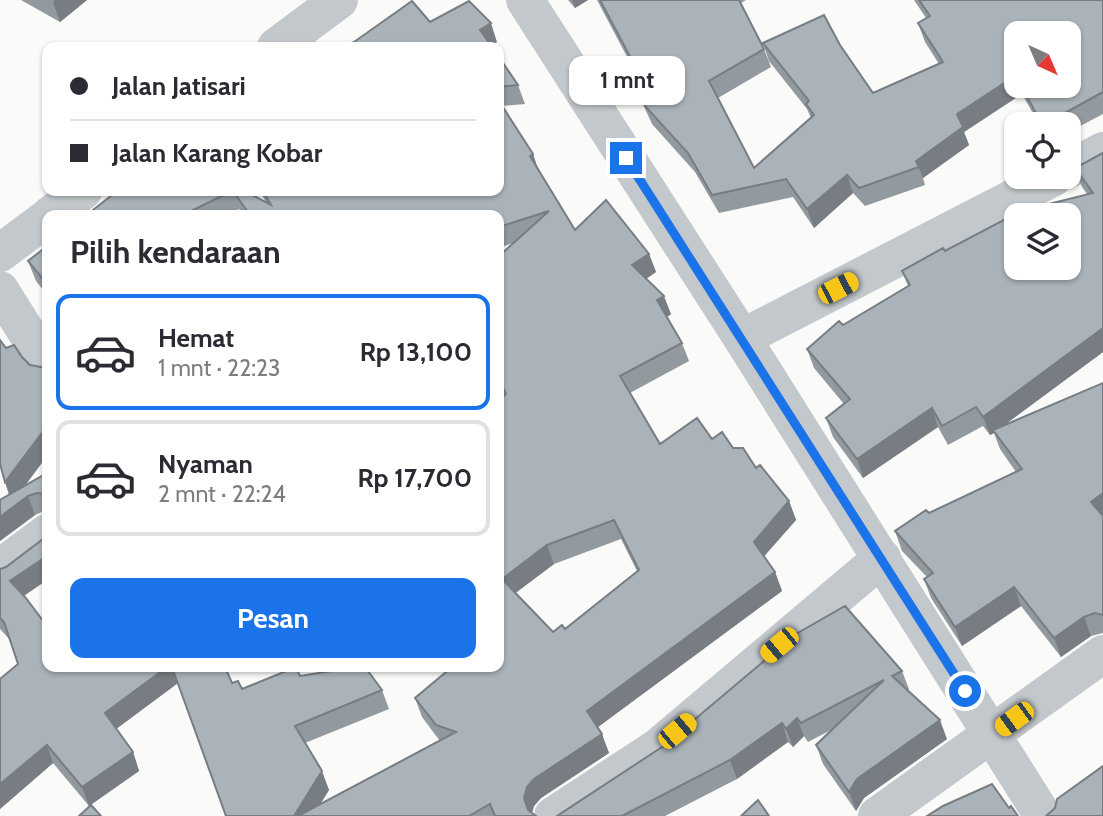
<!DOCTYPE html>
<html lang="id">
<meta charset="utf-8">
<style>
body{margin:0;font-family:Cabin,sans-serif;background:#f7f7f7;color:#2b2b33;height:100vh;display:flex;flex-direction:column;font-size:26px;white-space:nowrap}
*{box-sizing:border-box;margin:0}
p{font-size:23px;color:#7c7c81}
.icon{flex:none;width:38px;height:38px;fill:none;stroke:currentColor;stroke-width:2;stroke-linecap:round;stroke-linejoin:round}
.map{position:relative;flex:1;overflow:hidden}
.side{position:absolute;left:42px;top:210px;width:462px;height:462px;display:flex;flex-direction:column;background:#fff;border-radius:14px;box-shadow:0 2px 5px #0004}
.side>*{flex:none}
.guide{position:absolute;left:42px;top:42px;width:462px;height:154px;border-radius:14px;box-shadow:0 2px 5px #0004;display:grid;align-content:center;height:154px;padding:0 28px;background:#fff}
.needle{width:46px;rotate:136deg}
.fabs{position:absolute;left:1004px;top:21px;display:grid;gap:14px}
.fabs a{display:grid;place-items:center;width:77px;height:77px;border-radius:14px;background:#fff;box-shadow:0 2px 5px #0004;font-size:35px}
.end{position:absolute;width:32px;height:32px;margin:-16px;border:9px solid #1a73e8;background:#fff;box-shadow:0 0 0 4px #fff}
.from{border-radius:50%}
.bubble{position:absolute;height:49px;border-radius:14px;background:#fff;box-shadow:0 2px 5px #0004;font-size:23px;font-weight:800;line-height:49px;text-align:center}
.car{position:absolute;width:21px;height:42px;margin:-21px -10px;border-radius:9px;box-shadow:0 0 5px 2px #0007;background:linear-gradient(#f5c518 24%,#345 0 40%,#f5c518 0 76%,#345 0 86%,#f5c518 0)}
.guide b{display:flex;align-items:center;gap:24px;height:66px;font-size:26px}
.guide b+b{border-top:2px solid #e1e1e2}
.guide i{width:18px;height:18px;background:#2b2b33}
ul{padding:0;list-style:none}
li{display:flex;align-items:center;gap:21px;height:116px;margin:0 14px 10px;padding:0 14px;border:4px solid #e1e1e2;border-radius:14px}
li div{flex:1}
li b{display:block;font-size:26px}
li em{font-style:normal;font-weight:800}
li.selected{border-color:#1a73e8}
li>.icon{width:63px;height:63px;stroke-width:1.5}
h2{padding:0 28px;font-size:32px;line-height:84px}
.primary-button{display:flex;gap:14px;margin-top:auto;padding:14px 28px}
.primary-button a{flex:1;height:80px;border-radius:14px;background:#1a73e8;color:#fff;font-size:28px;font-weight:800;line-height:80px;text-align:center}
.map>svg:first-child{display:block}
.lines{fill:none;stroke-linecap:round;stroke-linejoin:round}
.minor{stroke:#c3c8cc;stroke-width:38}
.tertiary{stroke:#c3c8cc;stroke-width:38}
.wall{fill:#929a9f;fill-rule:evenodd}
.shaded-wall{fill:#777d82}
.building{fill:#aab3b9;stroke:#777d82;stroke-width:2;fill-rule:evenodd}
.route{stroke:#1a73e8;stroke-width:9}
</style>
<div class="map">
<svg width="1103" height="816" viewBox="0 0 1103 816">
<rect width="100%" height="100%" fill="#fafaf8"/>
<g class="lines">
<path class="minor" d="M0,290L47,365
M0,568L47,533
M553,816L657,748L882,558
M877,816L1103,654"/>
<path class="tertiary" d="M525,0L742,338L1043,816
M276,47L339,0
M1069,169L1103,151
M50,215L83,191
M0,253L47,218
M742,338L1054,177"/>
</g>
<path class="wall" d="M21,0H87L60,22Z
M568,0H588L575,8Z
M597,0H746L741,3L764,49L771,67L718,98L754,168L811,118L807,109L769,61L763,43L840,45L873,93L939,64L925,42L918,23L926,18L914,0H1103V114L1069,132V124H1039L1022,94L964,132L969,145L923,178L925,185L865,206L853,193L814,228L793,197L719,213L695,172L652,124L636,89L629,71L633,68ZM1017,33L1069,86H1017Z
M499,57L518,85L525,104L502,106L533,154L539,172L575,230L649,254L656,272L646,279L671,314L667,317L682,343L689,361L630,393L660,444L712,439L733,448L756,468L789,501L796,520L764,556L775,572L782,591L598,727L609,753L541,798L534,806L532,813L536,816H226L178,683L116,729L133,752L139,771L89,806L53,763L0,809V679L18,664L10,640L0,629V569L6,567L47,536V580L24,596L81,670L232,683L242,689L300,676L382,690L389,709L305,743L329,790L320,804L440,741L422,717L415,698L499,667L504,396L499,386V256L513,243L499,248V215H244L239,209L227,215H110L114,194L113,191H245L266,202L259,191H499ZM621,539L637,571L565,629L553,632L515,593L554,564Z
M1103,153V352L1005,424L1103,383V633L1091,636L1061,657L1021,606L962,646L931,598L924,579L927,577L902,551L895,531L929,513L1016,472L1000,449L994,433L990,435L983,426L948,445L938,427L863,478L833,437L826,418L844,404L814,368L807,349L908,286L902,271L945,251L1087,194L1082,187L1075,168Z
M93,210L110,215H95Z
M47,246V295L36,281L28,261Z
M6,348L22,357L30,365L41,367L47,365V456L25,486L47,473V512L44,511L35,515L0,541V500L9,495L5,482Z
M902,671L909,689L908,690L947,739L864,798L856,811L823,764L816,745L833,729L808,742L804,736L793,747L788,742L737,779L665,816H557Z"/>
<path class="shaded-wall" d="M55,0H87L60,22L53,2Z
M572,0H588L575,8Z
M491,23L497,42L489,47L480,30Z
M1015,76L1017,86H1019L1022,94L964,132L969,145L923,178L916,161L957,114Z
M533,154L539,173L530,156Z
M847,175L853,193L814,228L807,209Z
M649,254L656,272L638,284L632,265Z
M664,296L671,314L664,319L657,300Z
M1103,328V352L995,432L993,430L994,433L990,435L983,417Z
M932,408L938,427L863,478L857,459Z
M47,426V456L12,502L5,482Z
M1103,493V517L1091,502Z
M28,496L35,515L0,541V517Z
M789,501L796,520L761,560L754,542Z
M547,545L554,564L509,598L502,579Z
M47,556V580L17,600L10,581Z
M775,572L782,591L594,730L587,711Z
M1014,587L1021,606L962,646L955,627Z
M1084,617L1091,636L1061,657L1054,638Z
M167,667H172L178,683L112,732L105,713Z
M797,718L804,736L793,747L786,729Z
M940,720L947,739L864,798L856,811L849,792L857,779Z
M782,723L788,742L737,779L730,760Z
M602,734L609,753L541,798L534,806L531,816L524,798L527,787L534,779Z
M47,745L53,763L0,809V784Z
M133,752L139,771L89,806L82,787Z
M322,771L329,790L313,816H294Z"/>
<path class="building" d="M600,0H739L764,49L709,81L754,168L814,115L806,104L809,101L763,43L824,15L840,45L873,93L943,62L918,23L930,16L919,0H1103V92L1045,124H1042L1021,86H1069V33H1017V78L1015,76L957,114L963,127L916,161L919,167L859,188L847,175L807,209L786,179L712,195L688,153L645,106L629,71L635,66Z
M412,1L430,22L469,1L491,23L480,30L492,47H344L354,42Z
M499,57L518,85L499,87Z
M499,101L533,154L530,156L575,230L606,200L649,254L632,265L664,296L657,300L682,343L620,376L660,444L697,418L712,439L722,432L733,448H743L756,468L760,465L789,501L754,542L775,572L587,711L602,734L534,779L527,787L524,798L528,810L536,816H495L490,804L469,816H298L456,732L436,725L415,698L452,667H499V400L506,394L499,380V256L549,211L499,227V215H250L233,191H245L271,205L263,191H499ZM614,520L639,570L565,629L562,625L553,632L502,579L547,545Z
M1103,153V328L983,417L976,407L942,426L932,408L857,459L826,418L850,399L807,349L839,321L843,325L910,285L902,271L943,248L945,251L1021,211L1093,193L1075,168ZM1017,215H1069V268H1017Z
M117,191H232L183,215H110L93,210Z
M47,246V284L28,261Z
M0,340L6,348L14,345L22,357L30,365L41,367L47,365V426L5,482L0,464Z
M1103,383V493L1091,502L1103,516V615L1095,613L1084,617L1054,638L1014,587L955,627L924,579L933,573L895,531L926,510L929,513L1022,469L993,430Z
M47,473V494L37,493L28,496L0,517V500Z
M47,536V556L10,581L25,597L47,626V667H78L81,670L86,667H167L105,713L133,752L82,787L47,745L0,784V679L18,664L4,622L0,618V569L6,567Z
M845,606L902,671L892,676L940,720L857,779L849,792L816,745L884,680L801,723L797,718L786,729L782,723L730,760L622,816H557L662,747L796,634Z
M172,667H225L232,683L238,681L242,689L296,667L300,676L344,669L346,667H365L382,690L295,726L322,771L294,816H226Z
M1103,766V816H1046L1055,808L1057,799Z
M992,784L1009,808L1011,806L1018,816H927L943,806Z
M758,800L769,816H741Z
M91,805L101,816H79Z"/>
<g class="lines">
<path class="route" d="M626,158L965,691"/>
</g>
</svg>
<div class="fabs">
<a><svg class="needle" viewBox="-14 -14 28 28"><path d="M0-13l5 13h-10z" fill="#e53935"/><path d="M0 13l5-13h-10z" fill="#7c7c81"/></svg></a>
<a><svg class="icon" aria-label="locate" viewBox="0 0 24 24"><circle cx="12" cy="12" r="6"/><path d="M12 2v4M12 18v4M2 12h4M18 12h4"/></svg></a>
<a><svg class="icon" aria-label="layers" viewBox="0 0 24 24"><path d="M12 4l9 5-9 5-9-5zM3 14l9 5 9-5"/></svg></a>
</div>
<i class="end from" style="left:965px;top:691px"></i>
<i class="end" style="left:626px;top:158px"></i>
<div class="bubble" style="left:569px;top:56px;width:116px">1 mnt</div>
<i class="car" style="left:838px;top:288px;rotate:63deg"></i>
<i class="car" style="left:779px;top:645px;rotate:230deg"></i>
<i class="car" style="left:1014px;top:719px;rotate:234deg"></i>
<i class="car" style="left:677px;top:731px;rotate:50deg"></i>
<div class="guide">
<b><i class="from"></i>Jalan Jatisari</b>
<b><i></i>Jalan Karang Kobar</b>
</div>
<section class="side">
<h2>Pilih kendaraan</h2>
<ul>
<li class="selected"><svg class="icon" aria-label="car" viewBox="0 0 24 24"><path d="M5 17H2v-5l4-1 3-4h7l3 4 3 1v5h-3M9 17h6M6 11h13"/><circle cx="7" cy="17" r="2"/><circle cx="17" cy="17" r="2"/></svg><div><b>Hemat</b><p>1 mnt · 22:23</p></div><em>Rp 13,100</em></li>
<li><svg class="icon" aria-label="car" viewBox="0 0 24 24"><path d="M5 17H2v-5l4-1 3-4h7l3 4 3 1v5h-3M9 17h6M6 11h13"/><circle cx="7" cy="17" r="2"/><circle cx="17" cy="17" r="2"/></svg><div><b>Nyaman</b><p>2 mnt · 22:24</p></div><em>Rp 17,700</em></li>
</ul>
<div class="primary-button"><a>Pesan</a></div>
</section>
</div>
